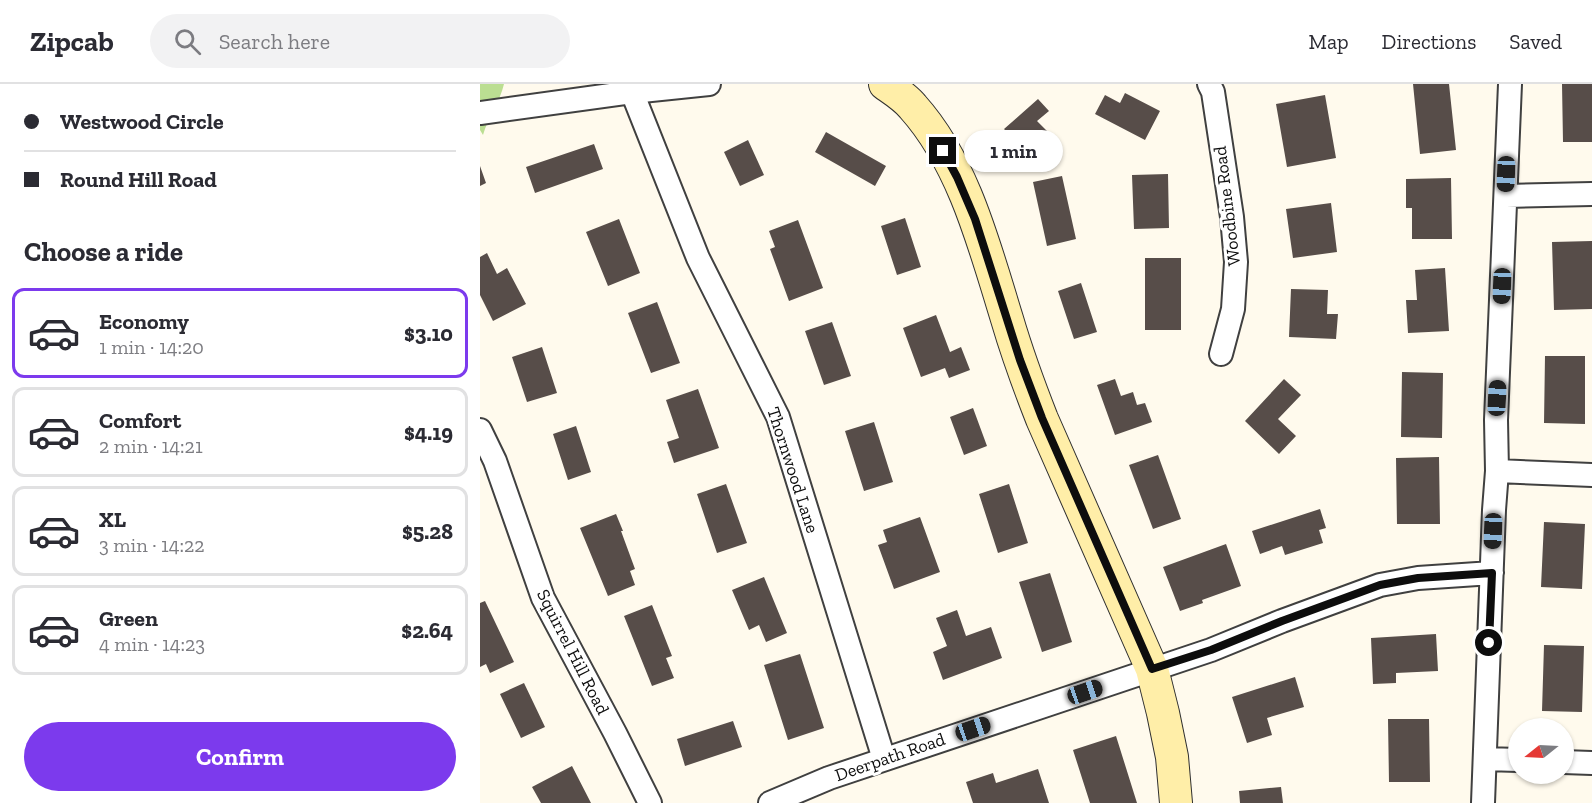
<!DOCTYPE html>
<meta charset="utf-8">
<style>
body{margin:0;font-family:"Zilla Slab",serif;background:#f2f2f3;color:#2b2b33;height:100vh;display:flex;flex-direction:column;font-size:22px;white-space:nowrap}
*{box-sizing:border-box;margin:0}
p{font-size:20px;color:#7c7c81}
.icon{flex:none;width:33px;height:33px;fill:none;stroke:currentColor;stroke-width:2;stroke-linecap:round;stroke-linejoin:round}
.map{position:relative;flex:1;overflow:hidden}
.details{display:flex;flex-direction:column;background:#fff;width:480px}
.details>*{flex:none}
.hud{display:grid;align-content:center;height:132px;padding:0 24px;background:#fff}
.needle{width:39px;rotate:252deg}
.controls{position:absolute;left:1028px;top:634px;display:grid;gap:12px}
.controls a{display:grid;place-items:center;width:66px;height:66px;border-radius:50%;background:#fff;box-shadow:0 2px 4px #0004;font-size:30px}
.end{position:absolute;width:27px;height:27px;margin:-14px;border:8px solid #0d0d0d;background:#fff;box-shadow:0 0 0 3px #fff}
.from{border-radius:50%}
.bubble{position:absolute;height:42px;border-radius:21px;background:#fff;box-shadow:0 2px 4px #0004;font-size:20px;font-weight:800;line-height:42px;text-align:center}
.car{position:absolute;width:18px;height:36px;margin:-18px -9px;border-radius:8px;box-shadow:0 0 4px 2px #0007;background:linear-gradient(#222 24%,#8ab4d8 0 40%,#222 0 76%,#8ab4d8 0 86%,#222 0)}
.hud b{display:flex;align-items:center;gap:21px;height:57px;font-size:22px}
.hud b+b{border-top:2px solid #e1e1e2}
.hud i{width:15px;height:15px;background:#2b2b33}
ul{padding:0;list-style:none}
li{display:flex;align-items:center;gap:18px;height:90px;margin:0 12px 9px;padding:0 12px;border:3px solid #e1e1e2;border-radius:12px}
li div{flex:1}
li b{display:block;font-size:22px}
li em{font-style:normal;font-weight:800}
li.current{border-color:#7c3aed}
li>.icon{width:54px;height:54px;stroke-width:1.5}
h2{padding:0 24px;font-size:27px;line-height:72px}
.button{display:flex;gap:12px;margin-top:auto;padding:12px 24px}
.button a{flex:1;height:69px;border-radius:36px;background:#7c3aed;color:#fff;font-size:24px;font-weight:800;line-height:69px;text-align:center}
header{display:flex;align-items:center;gap:36px;box-sizing:border-box;height:84px;padding:0 30px;background:#fff;border-bottom:2px solid #e1e1e2}
header strong{font-size:28px}
nav{display:flex;gap:33px;margin-inline-start:auto;font-size:21px}
.search{width:420px;height:54px;background:#f2f2f3;display:flex;align-items:center;gap:15px;box-sizing:border-box;padding:0 21px;border-radius:33px;color:#7c7c81;font-size:22px}
main{display:flex;flex:1;min-height:0}
.map>svg:first-child{display:block}
.forest{fill:#bbde92}
.building{fill:#574d49}
.lines{fill:none;stroke-linecap:round;stroke-linejoin:round}
.street-casing{stroke:#404040;stroke-width:26}
.secondary-casing{stroke:#2f2f2f;stroke-width:34}
.street{stroke:#fff;stroke-width:22}
.secondary{stroke:#ffeea8;stroke-width:32}
.route{stroke:#0d0d0d;stroke-width:8}
.labels{text-anchor:middle;stroke-width:6;stroke-linejoin:round;paint-order:stroke}
.street-label{font-size:18px;fill:#0d0d0d;stroke:#fff}
</style>
<header>
<strong>Zipcab</strong>
<div class="search"><svg class="icon" aria-label="search" viewBox="0 0 24 24"><circle cx="10" cy="10" r="6"/><path d="M15 15l6 6"/></svg>Search here</div>
<nav><a>Map</a><a>Directions</a><a>Saved</a></nav>
</header>
<main>
<section class="details">
<div class="hud">
<b><i class="from"></i>Westwood Circle</b>
<b><i></i>Round Hill Road</b>
</div>
<h2>Choose a ride</h2>
<ul>
<li class="current"><svg class="icon" aria-label="car" viewBox="0 0 24 24"><path d="M5 17H2v-5l4-1 3-4h7l3 4 3 1v5h-3M9 17h6M6 11h13"/><circle cx="7" cy="17" r="2"/><circle cx="17" cy="17" r="2"/></svg><div><b>Economy</b><p>1 min · 14:20</p></div><em>$3.10</em></li>
<li><svg class="icon" aria-label="car" viewBox="0 0 24 24"><path d="M5 17H2v-5l4-1 3-4h7l3 4 3 1v5h-3M9 17h6M6 11h13"/><circle cx="7" cy="17" r="2"/><circle cx="17" cy="17" r="2"/></svg><div><b>Comfort</b><p>2 min · 14:21</p></div><em>$4.19</em></li>
<li><svg class="icon" aria-label="car" viewBox="0 0 24 24"><path d="M5 17H2v-5l4-1 3-4h7l3 4 3 1v5h-3M9 17h6M6 11h13"/><circle cx="7" cy="17" r="2"/><circle cx="17" cy="17" r="2"/></svg><div><b>XL</b><p>3 min · 14:22</p></div><em>$5.28</em></li>
<li><svg class="icon" aria-label="car" viewBox="0 0 24 24"><path d="M5 17H2v-5l4-1 3-4h7l3 4 3 1v5h-3M9 17h6M6 11h13"/><circle cx="7" cy="17" r="2"/><circle cx="17" cy="17" r="2"/></svg><div><b>Green</b><p>4 min · 14:23</p></div><em>$2.64</em></li>
</ul>
<div class="button"><a>Confirm</a></div>
</section>
<div class="map">
<svg width="1112" height="719" viewBox="0 0 1112 719">
<rect width="100%" height="100%" fill="#fffaed"/>
<path class="forest" d="M0,0H24C20,18 8,33 3,51L0,46Z"/>
<path class="building" d="M933,0H969L976,66L940,70Z
M1082,0H1112V58H1083Z
M645,9L680,27L665,56L615,30L625,11L640,19Z
M845,11L856,74L807,83L796,20Z
M558,15L569,27L557,37L567,47L545,67L524,45Z
M346,48L406,82L395,102L335,68Z
M268,56L284,91L260,102L244,68Z
M114,60L123,85L55,109L46,83Z
M0,82L6,99L0,102Z
M688,90L689,144L654,145L652,91Z
M582,92L596,155L567,162L553,98Z
M971,94L972,155H932V124H926V95Z
M851,119L857,168L813,174L806,125Z
M425,134L441,183L417,191L401,142Z
M139,135L160,189L128,202L106,148Z
M318,136L343,204L309,217L290,165L295,163L289,147Z
M1112,157V225L1074,226L1072,158Z
M7,169L17,190L27,184L46,220L13,237L0,211V173Z
M665,174H701V246H665Z
M965,184L969,247L928,249L926,216H937L935,186Z
M601,199L617,248L594,255L578,207Z
M811,205L848,206L847,230H858L856,255L809,253Z
M177,218L200,279L171,289L148,229Z
M456,231L470,268L481,263L490,286L469,294L465,284L441,293L423,244Z
M352,238L371,292L344,301L325,247Z
M62,263L77,309L47,318L32,273Z
M1065,272H1105V340L1064,339Z
M922,288L963,289L962,354L921,353Z
M635,295L641,312L653,308L657,321L665,319L672,338L635,351L617,301Z
M804,295L821,311L798,335L816,352L799,370L765,337Z
M218,305L239,364L194,379L187,358L199,354L186,316Z
M493,324L507,362L484,371L470,333Z
M394,338L413,398L384,407L365,347Z
M96,342L111,388L88,396L73,350Z
M678,371L701,435L673,445L649,381Z
M959,373L960,440H917L916,374Z
M246,400L267,459L237,469L217,410Z
M529,400L548,459L518,469L499,410Z
M840,425L846,444L839,446L843,459L805,471L802,462L780,470L772,447Z
M136,430L143,447H141L155,485L150,487L155,501L128,512L100,444Z
M440,433L460,488L414,505L398,461L407,458L403,446Z
M1064,438L1105,440L1102,505L1061,503Z
M746,460L761,502L722,516L723,519L700,527L683,483Z
M570,489L592,558L562,568L539,498Z
M284,493L307,549L286,558L279,541L269,546L252,506Z
M5,517L34,578L10,589L6,580L0,583V519Z
M172,521L192,572L186,574L194,594L172,602L144,532Z
M477,526L486,552L511,543L522,574L463,596L453,568L467,562L456,534Z
M956,550L958,587L916,589V599L893,600L891,554Z
M1064,561L1104,562L1102,628L1062,627Z
M320,570L344,644L308,656L284,581Z
M815,593L824,623L787,634L792,651L767,659L752,613Z
M44,599L65,643L41,654L20,610Z
M908,635H949L950,698H909Z
M253,637L262,663L205,682L197,655Z
M636,652L657,719H610L593,666Z
M92,682L111,719H61L52,703Z
M558,685L569,719H493L486,698L513,689L516,699Z
M801,703L803,719H760L759,707Z"/>
<g class="lines">
<defs>
<path id="street" d="M729,0L733,8L752,133L756,178L753,225L741,270
M152,8L218,174L298,333L404,675
M0,29L152,8L229,0
M1026,112L1112,110
M0,346L15,377L63,514L135,649L170,719
M1017,387L1112,391
M1005,675L1038,676
M1083,678L1112,679
M290,719L349,694L731,566L802,537L900,501L938,494L1012,489
M1003,719L1014,426L1017,387L1016,336L1030,0"/>
<path id="secondary" d="M405,0C415,7 426,14 433,23C484,80 505,164 527,235C537,269 549,302 562,335L672,585L683,629L692,673L696,719"/>
</defs>
<use href="#street" class="street-casing"/>
<use href="#secondary" class="secondary-casing"/>
<use href="#street" class="street"/>
<use href="#secondary" class="secondary"/>
</g>
<g class="lines">
<path class="route" d="M463,67L477,93L495,135L540,276L562,334L672,585L731,566L802,537L900,501L938,494L1012,489L1009,559"/>
</g>
<g class="labels">
<g class="street-label">
<text transform="translate(747 122) rotate(-97)" y="6">Woodbine Road</text>
<text transform="translate(313 386) rotate(72)" y="6">Thornwood Lane</text>
<text transform="translate(93 568) rotate(63)" y="6">Squirrel Hill Road</text>
<text transform="translate(410 673) rotate(-19)" y="6">Deerpath Road</text>
</g>
</g>
</svg>
<div class="controls">
<a><svg class="needle" viewBox="-14 -14 28 28"><path d="M0-13l5 13h-10z" fill="#e53935"/><path d="M0 13l5-13h-10z" fill="#7c7c81"/></svg></a>
</div>
<i class="end from" style="left:1009px;top:559px"></i>
<i class="end" style="left:463px;top:67px"></i>
<div class="bubble" style="left:484px;top:46px;width:99px">1 min</div>
<i class="car" style="left:1026px;top:90px;rotate:182deg"></i>
<i class="car" style="left:1022px;top:202px;rotate:182deg"></i>
<i class="car" style="left:1017px;top:314px;rotate:3deg"></i>
<i class="car" style="left:1013px;top:447px;rotate:182deg"></i>
<i class="car" style="left:605px;top:608px;rotate:71deg"></i>
<i class="car" style="left:493px;top:645px;rotate:71deg"></i>
</div>
</main>
